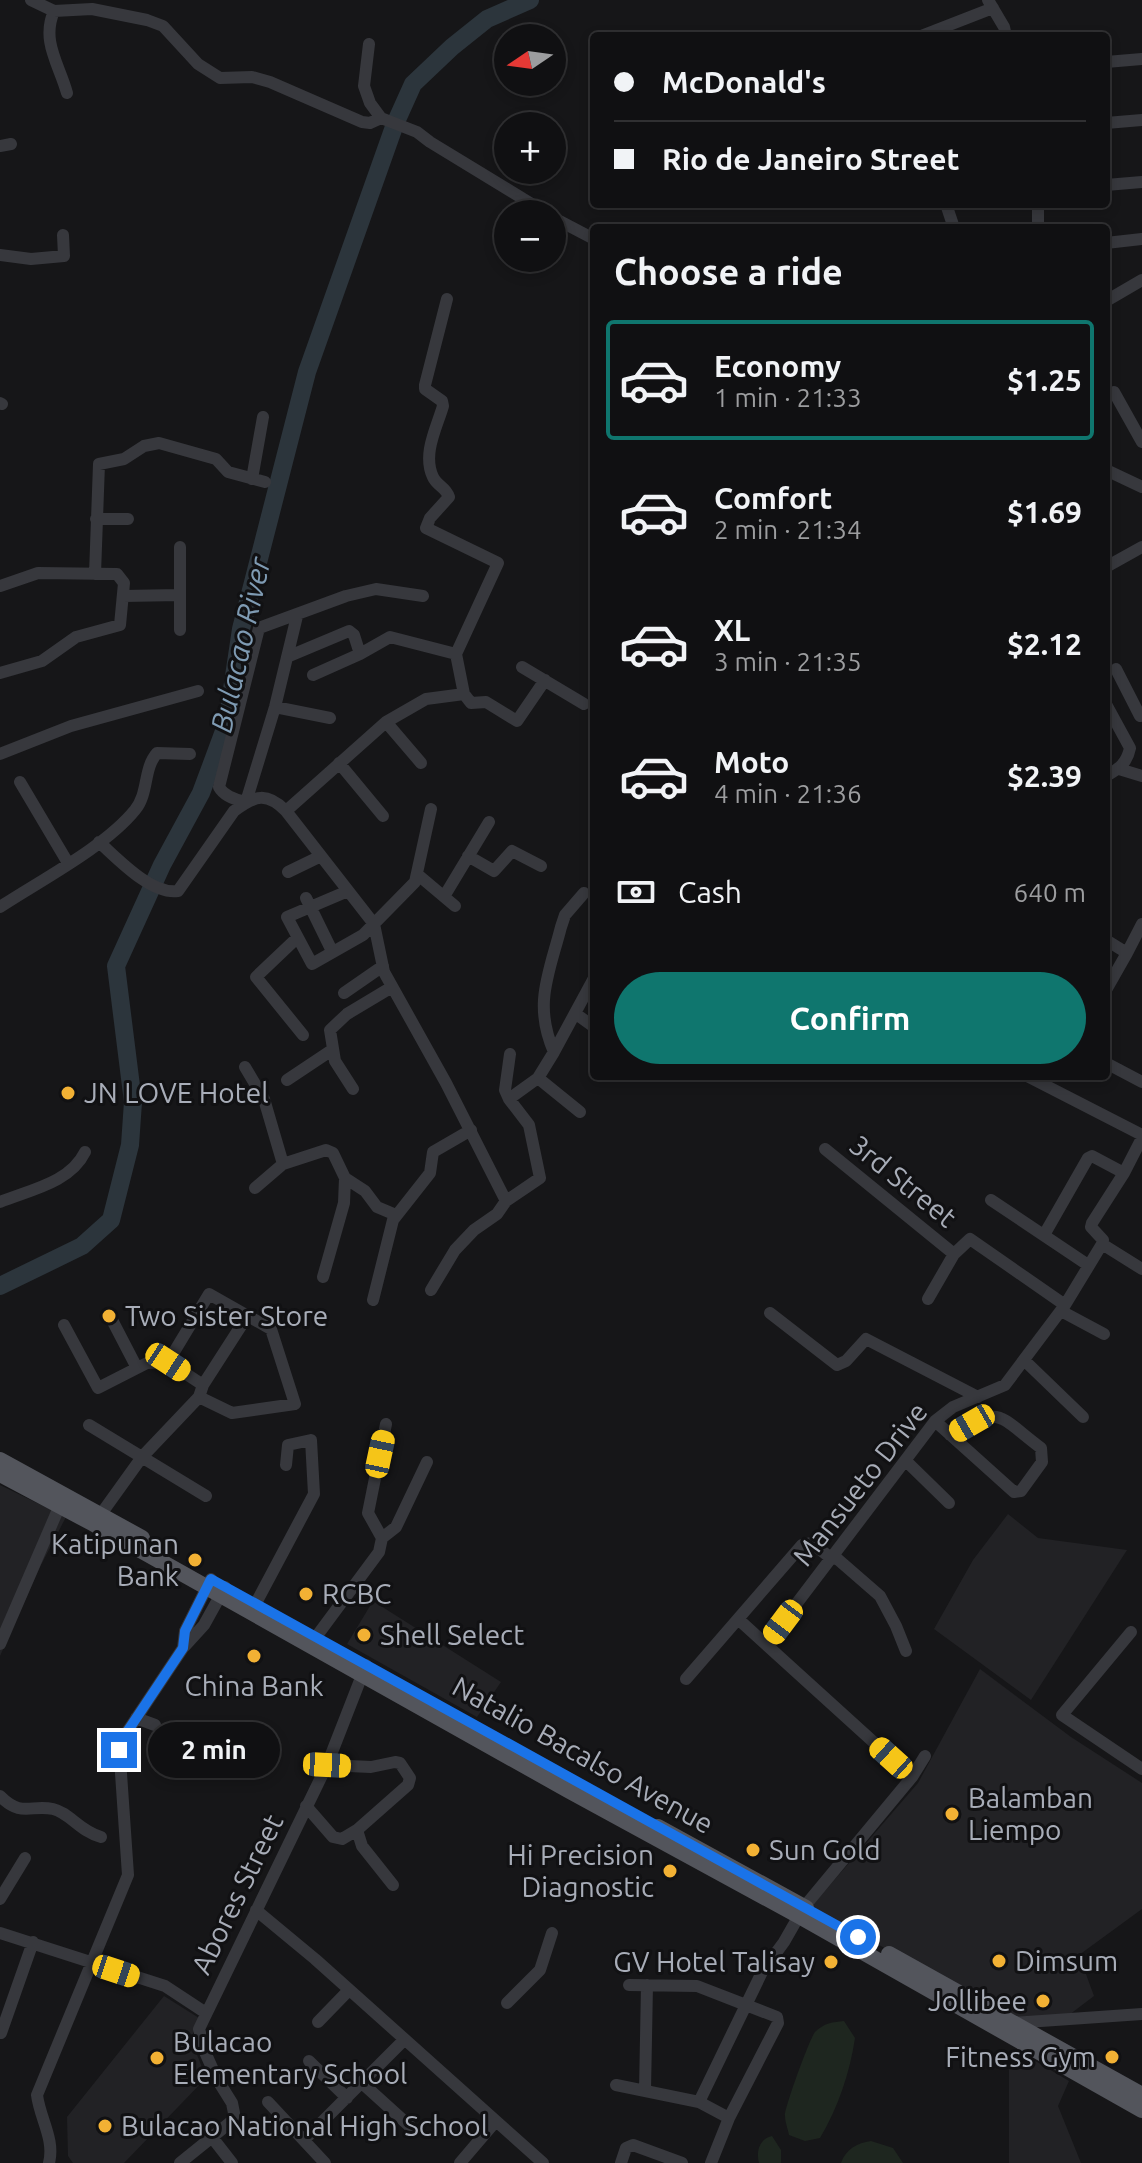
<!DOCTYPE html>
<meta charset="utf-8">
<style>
body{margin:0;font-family:Ubuntu,sans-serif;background:#19191b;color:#f1f3f6;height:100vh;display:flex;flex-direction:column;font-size:30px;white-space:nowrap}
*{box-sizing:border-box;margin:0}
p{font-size:26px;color:#9c9d9f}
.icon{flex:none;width:44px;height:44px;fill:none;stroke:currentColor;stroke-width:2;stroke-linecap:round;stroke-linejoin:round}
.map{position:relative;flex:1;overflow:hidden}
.details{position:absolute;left:590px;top:224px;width:520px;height:856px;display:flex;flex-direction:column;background:#101012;border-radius:8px;box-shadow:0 4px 12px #0003,0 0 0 2px #303032}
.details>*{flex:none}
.hud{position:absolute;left:590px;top:32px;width:520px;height:176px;border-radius:8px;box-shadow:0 4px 12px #0003,0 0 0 2px #303032;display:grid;align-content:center;height:176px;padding:0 24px;background:#101012}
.needle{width:52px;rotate:257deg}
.tools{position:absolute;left:494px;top:24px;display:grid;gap:16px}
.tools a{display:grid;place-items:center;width:72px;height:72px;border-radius:50%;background:#101012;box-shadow:0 4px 12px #0003,0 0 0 2px #303032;font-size:40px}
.end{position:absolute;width:36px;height:36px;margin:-18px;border:10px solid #1a73e8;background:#fff;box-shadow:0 0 0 4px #fff}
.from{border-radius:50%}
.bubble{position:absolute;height:56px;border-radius:28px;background:#101012;box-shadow:0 4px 12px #0003,0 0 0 2px #303032;font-size:26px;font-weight:600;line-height:56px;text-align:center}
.car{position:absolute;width:24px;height:48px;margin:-24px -12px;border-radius:10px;box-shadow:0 0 6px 2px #0007;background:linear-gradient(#f5c518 24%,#345 0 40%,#f5c518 0 76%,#345 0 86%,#f5c518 0)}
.hud b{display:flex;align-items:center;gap:28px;height:76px;font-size:30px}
.hud b+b{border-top:2px solid #303032}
.hud i{width:20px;height:20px;background:#f1f3f6}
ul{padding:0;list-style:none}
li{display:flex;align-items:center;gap:24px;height:120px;margin:0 16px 12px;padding:0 8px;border:4px solid transparent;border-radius:8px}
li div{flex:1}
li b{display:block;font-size:30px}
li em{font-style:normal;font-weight:600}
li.current{border-color:#0f766e}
li>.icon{width:72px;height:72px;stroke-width:1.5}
h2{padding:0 24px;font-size:36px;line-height:96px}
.pay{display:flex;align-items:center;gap:20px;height:88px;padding:0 24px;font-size:30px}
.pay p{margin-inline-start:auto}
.primary-button{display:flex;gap:16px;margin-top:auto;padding:16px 24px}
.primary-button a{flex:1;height:92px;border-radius:48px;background:#0f766e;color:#fff;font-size:32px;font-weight:600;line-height:92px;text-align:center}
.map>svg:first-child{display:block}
.built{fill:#222225}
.green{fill:#1e261f}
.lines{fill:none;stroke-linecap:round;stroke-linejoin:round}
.river{stroke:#2c353c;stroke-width:18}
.minor{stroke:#37383d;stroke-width:12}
.major{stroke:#53555c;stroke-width:16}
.route{stroke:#1a73e8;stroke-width:10}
.poi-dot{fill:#f2b134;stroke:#111113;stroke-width:3}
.labels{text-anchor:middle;stroke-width:6;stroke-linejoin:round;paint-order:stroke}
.poi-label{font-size:28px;fill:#a8adb8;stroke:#111113;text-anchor:start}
.street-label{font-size:28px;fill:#a8adb8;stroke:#111113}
.water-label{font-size:30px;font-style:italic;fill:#7f9bb3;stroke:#111113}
</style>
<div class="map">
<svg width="1142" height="2163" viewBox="0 0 1142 2163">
<rect width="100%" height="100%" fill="#161618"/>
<path class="built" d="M0,1485L66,1517L41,1565L0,1656Z
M1008,1514L1038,1538L1127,1550L1031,1700L934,1629L973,1560Z
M373,1601L501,1682L477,1717L347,1644Z
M980,1669L1071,1737L1142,1783V1909L1079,1955L1094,1996L1065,2018H1010L811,1907L918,1783Z
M164,1996L199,2018L191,2039L206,2078L124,2163H73L68,2156L67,2117Z
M1015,2049L1069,2081L1058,2106L1081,2163H1009V2070Z"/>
<path class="green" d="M844,2021L855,2038C850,2072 838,2108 820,2138L805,2141L789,2135C788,2129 785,2122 785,2116C784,2109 810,2038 815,2032C824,2023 833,2022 844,2021Z
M772,2136L781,2150V2163H759C756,2152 759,2139 772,2136Z
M871,2141L893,2148L903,2163H841C846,2149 857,2143 871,2141Z"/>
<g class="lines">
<path class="river" d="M0,1286L82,1246L111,1220L130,1145L133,1102L116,966L162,865L201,793L227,723L241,629L307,372L395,124L413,84L452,47L487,19L530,0"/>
<path class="minor" d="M31,0L54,11L92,9L147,20L163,26L198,64L220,78L252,77L270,82L362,122L370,123L381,118
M988,0L1004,27L1006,36
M54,11C41,41 59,64 67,93
M921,36L993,8
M369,44L364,86L370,103L381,118L417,132L430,142L548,214
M1106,62L1142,59
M1106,123L1142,120
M0,146L11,144
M1106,185L1142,182
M946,204L954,228
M1038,204V228
M552,217L594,239
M1106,243L1142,239
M0,255L31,259L64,256L63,235
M447,299L425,385V389L442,401L443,406C437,427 422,454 433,477C437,486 446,487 449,497L430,518L426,528L498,563L456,654L464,694
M1106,301L1142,280
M1114,392L1142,442
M0,403L2,404
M1106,470L1142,487
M252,479L263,417
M96,519H128
M1106,567L1142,547
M95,574L99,464L124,459L144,446L159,443L216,459L228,472L265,482
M0,586L38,573L117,574L124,583L120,625L76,637L42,661L0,673
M123,596L180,595
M297,616L275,707L246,802C236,800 224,796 219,787L259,628L346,596L376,589L423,596
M180,630V547
M287,657L349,631L354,635L360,654
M522,667L584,704
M1116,669L1140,716
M313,675L360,654L390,637L456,654
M1106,704L1130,748C1127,763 1119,769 1106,776
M275,707L330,718
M386,722L421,763
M0,754L71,726L198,691
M339,763L383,816
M1119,769L1142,776
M20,782L68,863
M286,811L386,722L426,699L464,694L471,703L486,702L517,721L545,680
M99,842C117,858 151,895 178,891L234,811C255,795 267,792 286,811L374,924L384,972L446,1083L506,1201
M468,856L494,871L512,851L541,866
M288,872L321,856
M417,874L455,906
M348,891L287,917L312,964L363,935L415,882L431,809
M445,895L489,822
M306,898L330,947
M0,907C41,880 105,847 135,810C149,793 143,769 157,753L190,754
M297,938L256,977L303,1035
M1106,940L1127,953L1106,990
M1127,953L1142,924
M344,993L383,966
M576,1014L594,1027
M554,1052L594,978
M1106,1063L1142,1082
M245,1067L264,1099L283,1164
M1027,1076L1142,1135
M538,1078L580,1112
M287,1080L332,1050
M353,1089L335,1061L330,1030L347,1014L392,987
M509,1099L538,1078L554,1052C533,1004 549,974 561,927L565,915L584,893
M825,1149L954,1254
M255,1188L283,1164L326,1150L333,1153L345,1178L365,1191L377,1207L396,1215
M991,1200L1088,1265
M0,1202C29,1190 70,1183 85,1152
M1044,1235L1088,1158L1092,1156L1124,1173
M1102,1244L1142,1269
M323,1277L344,1203L345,1178
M431,1290L455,1250L474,1230L497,1214L506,1201L540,1178L529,1125L509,1099L505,1090L510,1054
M928,1299L954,1254L970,1239L1065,1305
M373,1300L393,1220L430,1173L433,1152L471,1130
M1061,1311L1104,1334
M770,1313L837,1365L846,1361L866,1339L978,1397
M110,1316L137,1368
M64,1325L98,1388L147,1363L168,1362L203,1385
M1025,1361L1083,1417
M168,1362L209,1294L271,1329L295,1404L232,1413L199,1397
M935,1421L1014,1492L1021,1491L1042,1462L1041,1448C996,1414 1002,1405 950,1435
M89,1425L206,1496
M906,1461L949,1503
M96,1521L142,1457L199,1397L203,1385L248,1315
M382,1538L396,1527L427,1462
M834,1556L880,1596L896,1626L906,1651
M256,1603L314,1494L311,1440L288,1445L286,1465
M738,1619L912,1777
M1131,1632L1062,1715L1142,1769
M316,1637L379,1552L382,1538L368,1513L386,1424
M0,1644L60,1505
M766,1644L935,1421L953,1407L1005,1385L1065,1305L1102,1244L1103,1240L1091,1227L1092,1223L1124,1173L1142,1138
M183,1648L185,1631L211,1579
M686,1679L802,1545L812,1543L832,1559
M136,1718L155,1725
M0,1796C22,1818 31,1804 53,1809C70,1813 79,1831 101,1837
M306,1806L333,1837L342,1839L357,1830L408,1785L410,1778L400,1763L395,1762L371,1767L327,1765
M357,1830L362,1846L393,1885
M0,1899L25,1858
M256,1910L315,1959L543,2163
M0,1933L165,1986L206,2013
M629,1985L697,1986L777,2017L778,2023L729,2118L711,2163
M507,2003L540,1970L552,1933
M318,2022L349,1990
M1013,2023L1142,2014
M1,2033L33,1942
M309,2061L347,2098
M362,2083L415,2131
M616,2085L699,2102L729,2118
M645,2091L647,1985
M268,2102L325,2163
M699,2102L762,1972L784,1942L804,1907L912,1777L925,1756
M211,2136L232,2163
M305,2139L404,2040
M49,2163C55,2139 40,2119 37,2095L128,1875L120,1759L123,1738L183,1648L204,1625L225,1587
M180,2163L232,2121L234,2113L232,2103L217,2079L205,2052L199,2029L327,1765L366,1665
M460,2163L495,2122
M621,2163L626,2148L633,2145L682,2163"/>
<path class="major" d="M0,1460L142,1538
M0,1474L94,1524L568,1790L801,1917L1142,2110
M658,1827L806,1908
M889,1954L1142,2095"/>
</g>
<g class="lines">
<path class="route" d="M119,1750L123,1738L183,1648L185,1631L211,1579L858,1937"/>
</g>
<g class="poi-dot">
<circle cx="68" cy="1093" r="8"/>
<circle cx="109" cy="1316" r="8"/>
<circle cx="195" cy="1560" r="8"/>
<circle cx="306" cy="1594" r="8"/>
<circle cx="364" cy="1635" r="8"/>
<circle cx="254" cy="1656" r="8"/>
<circle cx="952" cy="1814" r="8"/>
<circle cx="753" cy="1850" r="8"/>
<circle cx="670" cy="1871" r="8"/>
<circle cx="999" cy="1961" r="8"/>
<circle cx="831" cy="1962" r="8"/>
<circle cx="1043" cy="2001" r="8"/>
<circle cx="1112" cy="2057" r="8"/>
<circle cx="157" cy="2058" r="8"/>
<circle cx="105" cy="2126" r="8"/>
</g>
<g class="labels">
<g class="poi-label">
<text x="84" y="1103">JN LOVE Hotel</text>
<text x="125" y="1326">Two Sister Store</text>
<text x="179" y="1554" text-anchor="end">Katipunan<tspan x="179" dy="32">Bank</tspan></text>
<text x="322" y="1604">RCBC</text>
<text x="380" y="1645">Shell Select</text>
<text x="254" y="1696" text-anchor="middle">China Bank</text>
<text x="968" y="1808">Balamban<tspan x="968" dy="32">Liempo</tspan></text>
<text x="769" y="1860">Sun Gold</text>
<text x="654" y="1865" text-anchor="end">Hi Precision<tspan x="654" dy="32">Diagnostic</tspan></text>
<text x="1015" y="1971">Dimsum</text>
<text x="815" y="1972" text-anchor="end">GV Hotel Talisay</text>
<text x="1027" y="2011" text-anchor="end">Jollibee</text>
<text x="173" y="2052">Bulacao<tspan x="173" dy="32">Elementary School</tspan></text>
<text x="1096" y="2067" text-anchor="end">Fitness Gym</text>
<text x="121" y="2136">Bulacao National High School</text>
</g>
<g class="street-label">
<text transform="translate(903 1181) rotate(39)" y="10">3rd Street</text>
<text transform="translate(860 1484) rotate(-52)" y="10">Mansueto Drive</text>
<text transform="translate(583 1755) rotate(29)" y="10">Natalio Bacalso Avenue</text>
<text transform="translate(237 1894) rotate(-64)" y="10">Abores Street</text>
</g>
<g class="water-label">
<text transform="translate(241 645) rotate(-77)" y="10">Bulacao River</text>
</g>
</g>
</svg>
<div class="tools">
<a><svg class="needle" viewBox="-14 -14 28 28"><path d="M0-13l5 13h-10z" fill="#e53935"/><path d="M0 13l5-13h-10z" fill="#9c9d9f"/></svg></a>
<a>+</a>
<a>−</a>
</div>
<i class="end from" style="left:858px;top:1937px"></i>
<i class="end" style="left:119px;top:1750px"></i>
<div class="bubble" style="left:148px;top:1722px;width:132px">2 min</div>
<i class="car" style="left:168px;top:1362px;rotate:123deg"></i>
<i class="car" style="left:972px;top:1423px;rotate:240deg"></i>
<i class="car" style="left:380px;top:1454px;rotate:12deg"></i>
<i class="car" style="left:783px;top:1622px;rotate:217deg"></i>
<i class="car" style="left:891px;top:1758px;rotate:312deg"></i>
<i class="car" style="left:327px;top:1765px;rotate:93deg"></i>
<i class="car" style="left:116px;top:1971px;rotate:108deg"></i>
<div class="hud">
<b><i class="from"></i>McDonald's</b>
<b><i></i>Rio de Janeiro Street</b>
</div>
<section class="details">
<h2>Choose a ride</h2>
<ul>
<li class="current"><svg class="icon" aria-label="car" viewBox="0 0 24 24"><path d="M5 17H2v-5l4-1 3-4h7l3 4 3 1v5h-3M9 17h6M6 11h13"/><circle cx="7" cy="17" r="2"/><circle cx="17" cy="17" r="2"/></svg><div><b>Economy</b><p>1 min · 21:33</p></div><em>$1.25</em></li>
<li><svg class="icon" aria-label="car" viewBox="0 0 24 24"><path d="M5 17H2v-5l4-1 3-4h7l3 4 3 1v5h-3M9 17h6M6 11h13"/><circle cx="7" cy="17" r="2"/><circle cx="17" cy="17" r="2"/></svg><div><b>Comfort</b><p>2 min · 21:34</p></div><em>$1.69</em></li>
<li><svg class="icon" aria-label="car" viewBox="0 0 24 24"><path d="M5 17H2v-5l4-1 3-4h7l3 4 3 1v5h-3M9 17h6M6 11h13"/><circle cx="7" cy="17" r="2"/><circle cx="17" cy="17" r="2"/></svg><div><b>XL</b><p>3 min · 21:35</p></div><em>$2.12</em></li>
<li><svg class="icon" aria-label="car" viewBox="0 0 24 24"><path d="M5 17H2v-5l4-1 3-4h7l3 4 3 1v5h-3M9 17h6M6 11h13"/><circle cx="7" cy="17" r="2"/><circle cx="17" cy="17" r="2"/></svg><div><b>Moto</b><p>4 min · 21:36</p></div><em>$2.39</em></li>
</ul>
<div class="pay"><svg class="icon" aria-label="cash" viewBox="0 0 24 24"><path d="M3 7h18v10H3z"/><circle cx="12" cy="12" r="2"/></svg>Cash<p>640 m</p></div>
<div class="primary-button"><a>Confirm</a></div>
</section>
</div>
